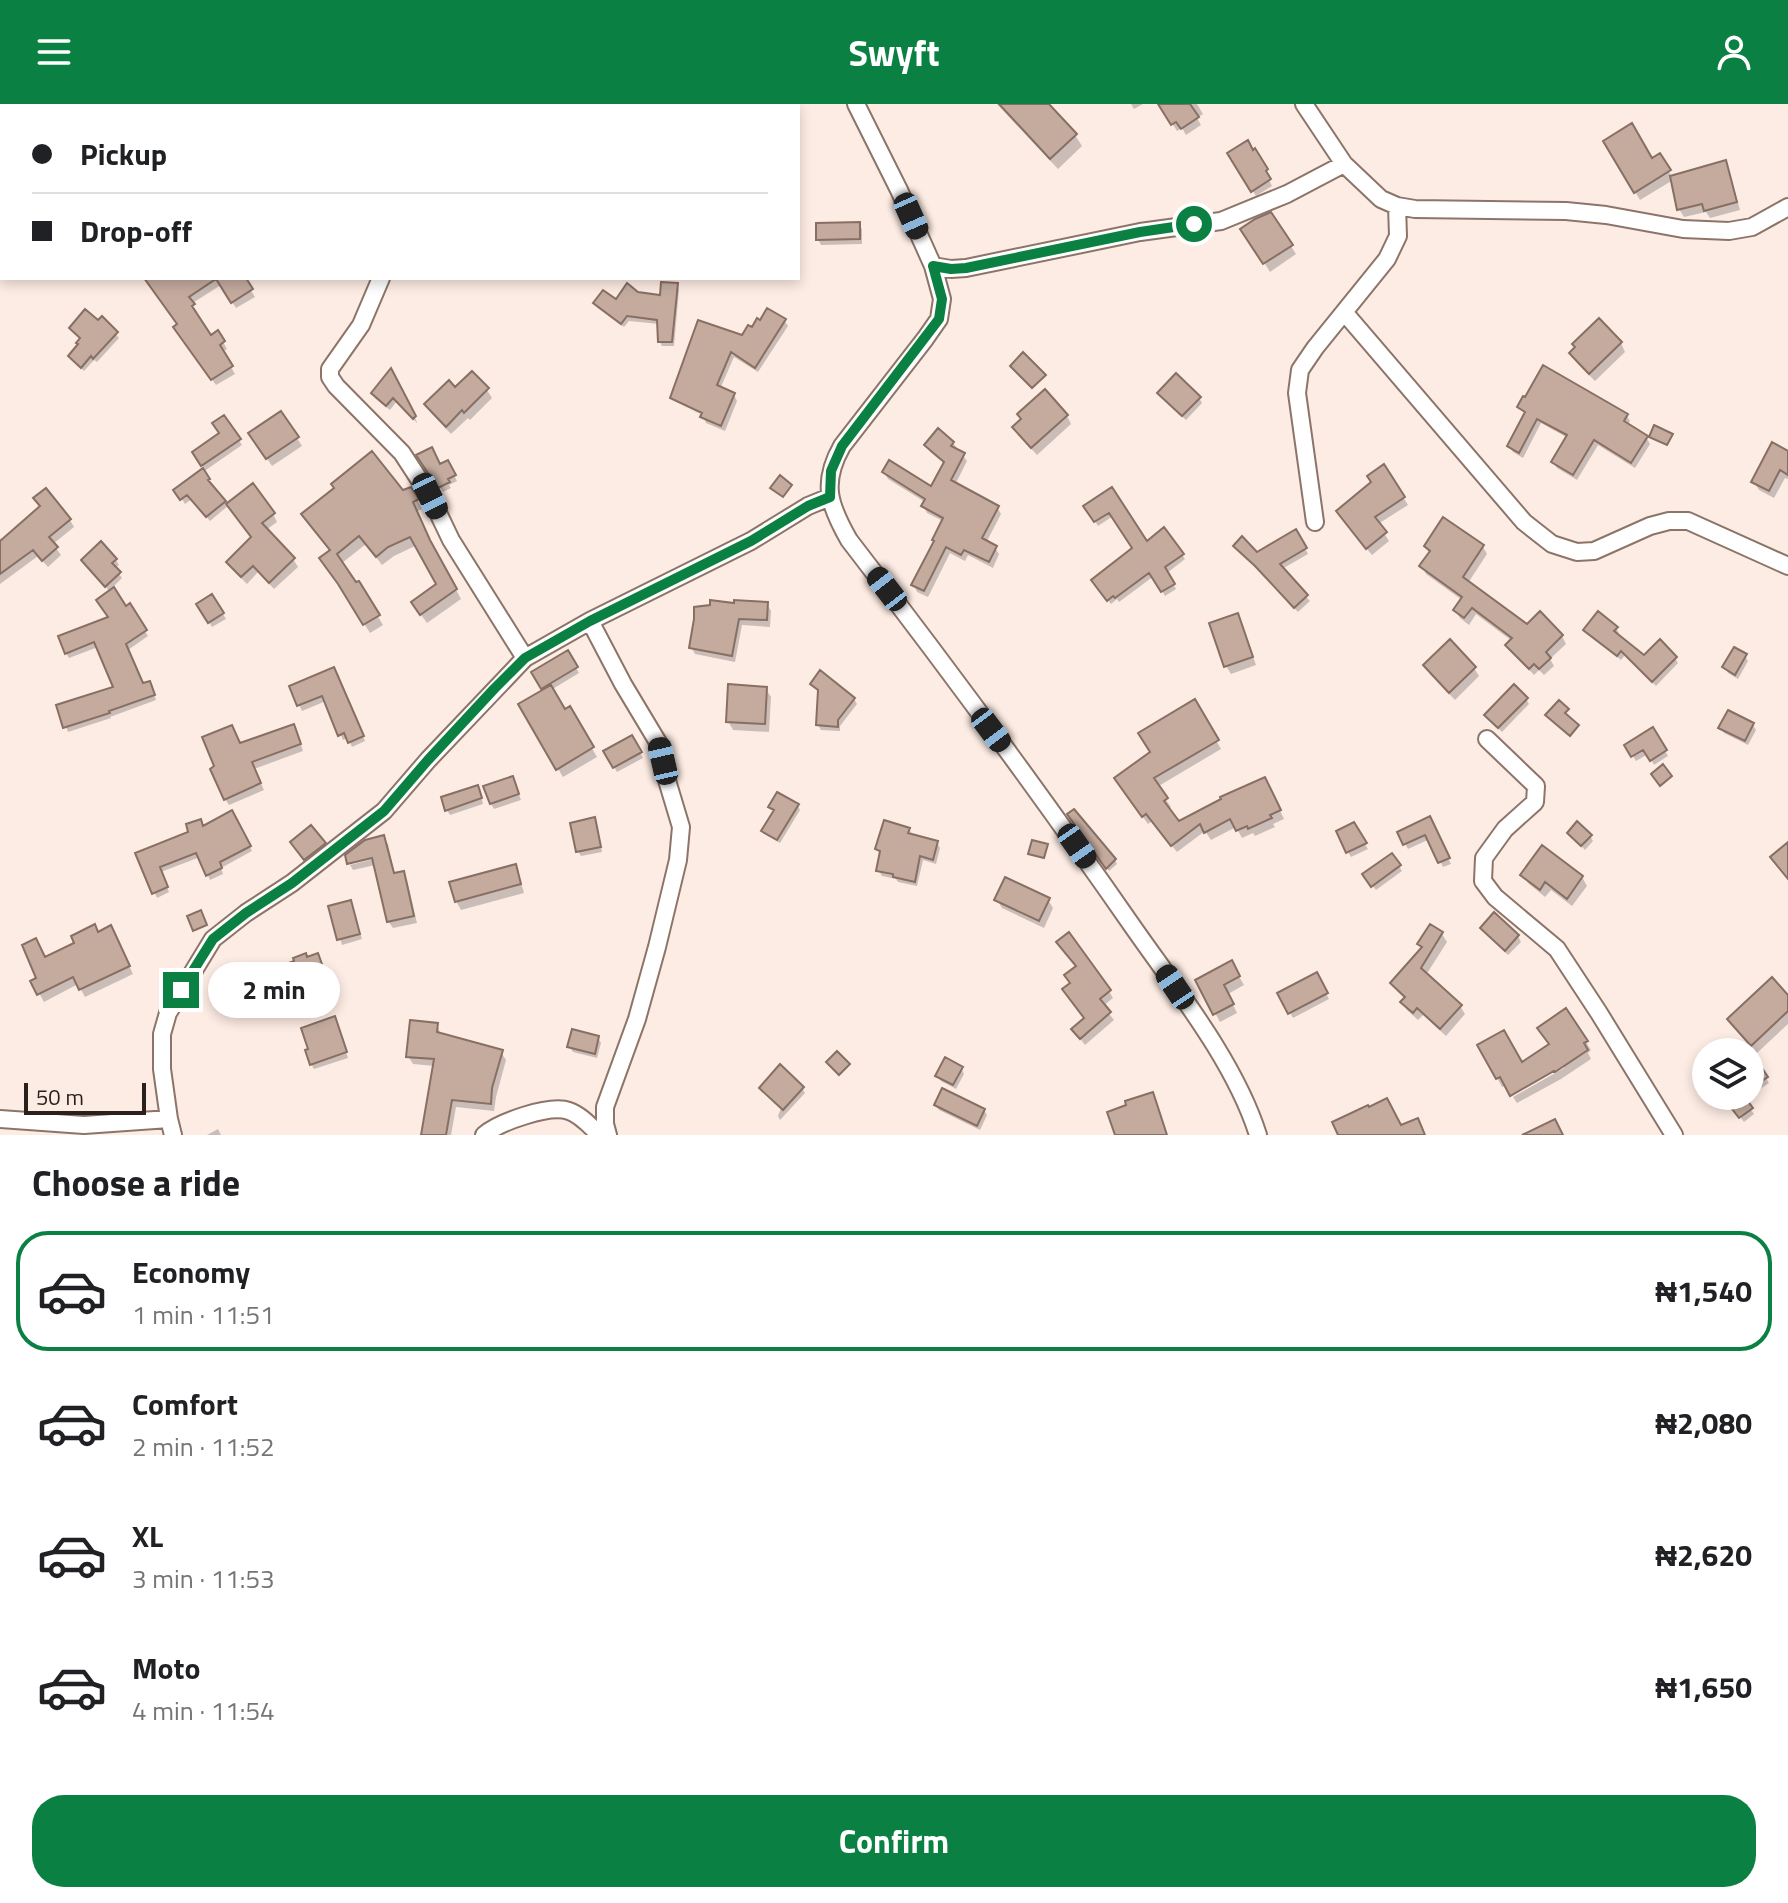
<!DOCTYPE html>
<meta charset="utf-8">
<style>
body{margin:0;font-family:"Titillium Web",sans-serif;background:#f6f6f6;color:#202124;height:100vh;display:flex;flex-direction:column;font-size:30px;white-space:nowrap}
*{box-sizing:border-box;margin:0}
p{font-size:26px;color:#757577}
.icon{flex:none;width:44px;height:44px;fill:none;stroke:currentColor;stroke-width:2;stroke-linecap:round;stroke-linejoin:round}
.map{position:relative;height:1031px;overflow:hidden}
.side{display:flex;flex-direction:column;background:#fff;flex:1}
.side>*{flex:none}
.guide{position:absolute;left:0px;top:0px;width:800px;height:176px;box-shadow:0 4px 12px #0003;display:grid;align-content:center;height:176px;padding:0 32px;background:#fff}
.controls{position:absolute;left:1692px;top:934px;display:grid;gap:16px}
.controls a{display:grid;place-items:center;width:72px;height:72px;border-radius:50%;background:#fff;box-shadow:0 4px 12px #0003;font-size:40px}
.scale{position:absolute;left:24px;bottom:20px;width:122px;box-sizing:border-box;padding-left:8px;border:4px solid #2b211c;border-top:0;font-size:22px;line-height:28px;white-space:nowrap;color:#2b211c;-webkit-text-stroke:6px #fdece4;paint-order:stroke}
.end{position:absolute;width:36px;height:36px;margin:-18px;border:10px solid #0b8043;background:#fff;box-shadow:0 0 0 4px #fff}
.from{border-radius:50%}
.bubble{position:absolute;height:56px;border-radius:28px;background:#fff;box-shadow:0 4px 12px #0003;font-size:26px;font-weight:700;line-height:56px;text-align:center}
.car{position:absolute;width:24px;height:48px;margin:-24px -12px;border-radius:10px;box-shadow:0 0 6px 2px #0007;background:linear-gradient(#222 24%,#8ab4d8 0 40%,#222 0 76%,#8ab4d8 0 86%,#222 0)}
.guide b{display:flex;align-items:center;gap:28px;height:76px;font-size:30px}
.guide b+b{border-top:2px solid #e0e0e0}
.guide i{width:20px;height:20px;background:#202124}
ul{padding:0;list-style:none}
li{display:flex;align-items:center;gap:24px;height:120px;margin:0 16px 12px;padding:0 16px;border:4px solid transparent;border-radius:32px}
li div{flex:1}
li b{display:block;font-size:30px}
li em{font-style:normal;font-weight:700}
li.on{border-color:#0b8043}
li>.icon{width:72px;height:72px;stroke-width:1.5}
h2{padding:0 32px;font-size:36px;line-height:96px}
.button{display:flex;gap:16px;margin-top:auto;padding:16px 32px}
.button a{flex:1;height:92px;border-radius:32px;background:#0b8043;color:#fff;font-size:32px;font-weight:700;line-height:92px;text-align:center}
header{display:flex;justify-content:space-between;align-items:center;height:104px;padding:0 32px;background:#0b8043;color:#fff;font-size:36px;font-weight:700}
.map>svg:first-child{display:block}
.shadow{fill:#0003}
.building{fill:#c4ab9e;stroke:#876f63;stroke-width:2}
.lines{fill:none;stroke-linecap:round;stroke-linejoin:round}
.street-casing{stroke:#8c7568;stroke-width:20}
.street{stroke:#fff;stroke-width:16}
.route{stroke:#0b8043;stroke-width:10}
</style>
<header><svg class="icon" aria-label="menu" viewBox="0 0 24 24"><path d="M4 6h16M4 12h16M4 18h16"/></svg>Swyft<svg class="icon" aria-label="person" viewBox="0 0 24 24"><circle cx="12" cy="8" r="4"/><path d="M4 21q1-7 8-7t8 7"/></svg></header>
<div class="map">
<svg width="1788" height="1031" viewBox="0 0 1788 1031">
<rect width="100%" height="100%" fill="#fdece4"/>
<path class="shadow" d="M262,0H293L294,2H263Z
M366,0H423V2H363Z
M997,0H1045L1075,31L1082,42L1058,65Z
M1131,0H1143L1134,5Z
M1160,0H1197L1203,10L1197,14L1201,21L1186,31L1182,24L1177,27Z
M1606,38L1652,57L1660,52L1672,73L1725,59L1729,66L1740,106L1710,114L1706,108L1684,113L1679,105L1673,76L1640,96Z
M1255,47L1269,71L1267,72L1272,82L1256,92L1230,49Z
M1271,111L1296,150L1270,168L1243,125Z
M858,120L862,125V140L821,141L818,135Z
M151,174H243L255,193L236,204L221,181L191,200L197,208L194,210L211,233L223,238L227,245L222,248L235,270L216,281L180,230V221Z
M677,181L679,186L674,242H662L660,238L659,220L629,217L624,223L598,204L595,199L616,198L637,190L662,193Z
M102,215L119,234L97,258L94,256L84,267L70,252L82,236L71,225L98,219Z
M784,216L788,222L758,268L734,253L720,285L734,291L737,297L725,327L706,319L703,312L676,299L710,315L712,311L674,293V296L673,293L752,226Z
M1599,217L1621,239L1625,248L1595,277L1576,258L1571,249Z
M391,268L417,318V319L397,297L390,306L376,295L373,290Z
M455,286H487L492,294L470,316L468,314L451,330L431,309L427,301Z
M1163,294H1199L1202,299L1186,316Z
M1519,303L1626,311L1630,317L1627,322L1646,333L1650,340L1635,364L1598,341L1577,376L1557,364L1553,358L1568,334L1541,319L1523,354L1513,348L1509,342L1526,311Z
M1067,312L1071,320L1037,351L1020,332L1015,323Z
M224,313L242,341L203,368L226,402L252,382L273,410L277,418L266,426L293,455L298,463L274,485L258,468L247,480L233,466L228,458L253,434L229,401L210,417L192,395L185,400L176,386L205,365L194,349L221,330Z
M297,334L302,342L272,362L256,338Z
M953,339L967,357L955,381L997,403L1001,410L986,439L995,444L999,450L993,464L968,451L965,457L950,449L928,493L917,488L914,481L943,417L927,409L923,402L925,398L888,375L884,368L932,385L945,360L930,348L927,341Z
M1788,349V375L1785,374L1774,394L1759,386L1754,378Z
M419,352L440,362L447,358L457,377L449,381L451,384L443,388Z
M1384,363L1408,401L1378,420L1389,437L1372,451L1342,415L1374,379Z
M1112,386L1146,440L1182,451L1185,455L1167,469L1176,485L1165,492L1154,472L1119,498L1117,495L1111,500L1096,481L1134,445L1113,412L1098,422L1086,403Z
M402,389L417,396L422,405L416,408L435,447L461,495L427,519L419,508L439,481L415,442L394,452L382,461L366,440L342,459L356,481L358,479L383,521L370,529L345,489L331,448L309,420Z
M70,416L74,423L53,440L61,451L48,463L38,452L0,480V434L2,437Z
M1296,428L1308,450L1282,465L1310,497L1298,508L1235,442L1257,450Z
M1426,443H1483L1487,450L1468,479L1527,522L1562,532L1566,540L1550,555L1554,562L1544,571L1539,566L1534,571L1512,548L1508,541L1512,537L1476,510L1469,521L1460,514L1455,506L1462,496L1426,470L1422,462L1430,450Z
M116,456L119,461L115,464L122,474L112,484L126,504L129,502L148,532L128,546L143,581L152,584L156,596L110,613L111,614L68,628L58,602L116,584L98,543L69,554L66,549L111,514L110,488L87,461Z
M212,492L226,515L212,523L199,500Z
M767,500L771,507L770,523L742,521L735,558L695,550L691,543L736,501Z
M1237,511L1242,520L1256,561L1231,570L1226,562Z
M1616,524L1619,529L1617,532L1644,554H1675L1678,559L1656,582L1625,551L1621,556L1589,531L1586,526Z
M567,548L579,569L551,586L565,608L569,605L597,653L563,673L520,601L544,587L534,569Z
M1745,552L1748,557L1738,575L1728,569L1725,563Z
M1425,562L1474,564L1479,572L1455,596L1430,570Z
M336,570L365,637L352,643L348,634L343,636L326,597L302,607L291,583Z
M812,580L854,595L857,600L840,622V627L821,626L818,621L820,589Z
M766,585L771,593L769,628L733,626L728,617Z
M1526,595L1529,600L1502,628L1490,616Z
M1194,598L1221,645L1157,683L1171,703L1168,705L1178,719L1269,683L1284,715L1273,720L1275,723L1255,732L1253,729L1242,734L1236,723L1211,736L1205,727L1177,748L1152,717L1148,720L1121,683Z
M1753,621L1756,626L1748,641L1724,629L1721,623Z
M1653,626L1668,652L1654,661L1648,650L1636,657L1627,642Z
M297,629L303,647L254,665L264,686L229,701L225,695L240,641Z
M632,633L643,654L617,668L606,648Z
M515,679L521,696L494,705L491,700Z
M480,688L483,700L450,711L447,706Z
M798,702L800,706L780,739L766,731L764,727L775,708L771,703Z
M232,709L252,747L221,764L223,770L210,776L200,753L161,768L169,788L157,794L138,750L204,724Z
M1072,715L1115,756L1117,760L1109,767Z
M594,716L597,721L602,748L581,752L578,747Z
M1432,720L1451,760L1443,763L1430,735L1408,745L1399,729Z
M1353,721L1368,745L1351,753L1348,748Z
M909,725L912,730L937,739L940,744L936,760L923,756L917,782L898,778L896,775L882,772L879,767L880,750L877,745Z
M1569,729L1590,732L1593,737L1585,746Z
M383,733L388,740L395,771L403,769L407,776L417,819L393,824L388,817L375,761L353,766L350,761L382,753Z
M324,740L327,745L308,760L296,744Z
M515,762L519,771L524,789L461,806L456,797Z
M1399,762L1402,767L1376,786L1368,776Z
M1523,771L1582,773L1587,782L1572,802L1551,786L1545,793L1528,779Z
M997,796H1048L1053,804L1044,824L1002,804Z
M350,798L362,835L342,841L331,803Z
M1431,823L1442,830L1447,838L1426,871L1460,902L1465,910L1446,932L1423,911L1418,916L1407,906L1402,898L1405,895L1397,887L1392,879L1423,846L1420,840Z
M1482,824L1518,832L1521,838L1508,851L1485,829Z
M98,830L114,831L133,870L85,893L78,880L44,898L33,878Z
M307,855L320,856L325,871L284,886L281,881L297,858Z
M1231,859L1244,881L1228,890L1237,909L1220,918L1198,877Z
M1316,871L1329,895L1293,914L1280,890Z
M1109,887L1113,894L1103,902L1114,916L1085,941L1073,925L1086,915L1068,892Z
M1788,894V920L1757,949L1734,924L1729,915Z
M1566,907L1591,946L1588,949L1591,955L1561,975L1517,999L1513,993L1564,964L1562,960L1502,983L1480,942L1521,960L1551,941Z
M337,920L348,954L314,965L311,960Z
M437,921L441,931L501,948L506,956L496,993L494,1007L456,1003L451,1031H423L435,962L413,960L408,952Z
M598,934L601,939L597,954L573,948L570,943Z
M1750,950L1769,979L1753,990L1750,986Z
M961,964L964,970L956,985L941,977L938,972Z
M761,984H802L805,989L780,1016L778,1012L781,1004L764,989Z
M1736,992H1741L1754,1010L1744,1018L1732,1002Z
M936,1001L984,1006L987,1011L980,1026L939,1006Z
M218,1025L221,1031H207Z"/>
<path class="building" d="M999,0H1049L1077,30L1050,55Z
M1158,0H1190L1199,13L1181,25L1176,18L1171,21Z
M1632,19L1652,54L1660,49L1671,66L1634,89L1603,37Z
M1248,36L1253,46L1255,44L1268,65L1266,67L1271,75L1251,88L1227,49Z
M1726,56L1737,98L1704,107L1702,100L1677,106L1670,72Z
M1271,108L1293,141L1263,160L1240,125L1255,115Z
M860,118V135L816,136V119Z
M144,174H246L253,185L231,199L216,175L189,193L195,200L192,202L211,231L218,226L225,237L220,241L233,262L211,276L173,223L177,220Z
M661,178L678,179L672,238H658L657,216L627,212L621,220L593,199L603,186L616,195L627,179L638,188L660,191Z
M767,204L786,215L755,264L731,248L717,281L735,289L721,322L700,313L702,309L670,294L698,216L742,231L748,221L752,223L757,214L760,216Z
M85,205L98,216L102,212L118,228L93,255L91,252L81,264L68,252L78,240L76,239L80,234L69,224Z
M1599,214L1622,238L1589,270L1569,249L1575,243L1572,240Z
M1023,248L1046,271L1032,284L1010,262Z
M1543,261L1628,310L1624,317L1648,332L1631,359L1594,336L1573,371L1551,358L1567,331L1537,315L1519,349L1507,342L1525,308L1517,303L1523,292L1525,293Z
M391,264L416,312L413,315L393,294L386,302L371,289Z
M472,267L489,284L464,309L462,306L446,323L424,300L449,276L455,283Z
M1176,269L1201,293L1182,312L1157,289Z
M1045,285L1068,311L1031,344L1012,323L1021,315L1017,310Z
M281,307L299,333L266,355L248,329Z
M224,311L241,335L201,362L192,348L219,329L212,319Z
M1654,321L1673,330L1667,341L1649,333Z
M938,324L954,338L951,342L965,349L951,376L999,402L982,434L997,442L989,458L964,446L961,451L946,443L924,487L911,481L934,437L932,436L943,414L921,402L925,395L882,368L889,356L931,382L944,358L924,341Z
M1772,338L1788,347V371L1780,366L1769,387L1751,378Z
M432,343L440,360L448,356L456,371L448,375L450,378L438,384L416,351Z
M372,347L403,386L411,383L419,395L413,398L430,436L457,485L420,511L411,498L436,480L410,433L388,443L376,453L359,432L337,450L356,478L359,477L380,511L363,521L338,480L319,454L330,446L301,410L334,384L331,380Z
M1384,360L1405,393L1375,413L1387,428L1366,445L1336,407L1371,378L1367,372Z
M203,364L210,375L208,376L226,397L206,413L187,391L180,396L173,386Z
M780,371L792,381L783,393L770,384Z
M253,379L275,409L262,419L295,454L269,479L253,462L241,473L226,458L251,433L226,400Z
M1112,383L1147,437L1164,423L1184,450L1165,463L1175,480L1161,488L1149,469L1115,494L1113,492L1107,497L1091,476L1132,444L1109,409L1094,418L1083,402Z
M46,384L71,415L49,433L58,443L42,457L33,446L0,470V437L40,402L33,394Z
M1443,413L1484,441L1463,473L1527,520L1540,507L1563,531L1546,548L1551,554L1539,565L1534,560L1529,565L1505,541L1512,534L1472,504L1464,514L1453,506L1462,493L1419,462L1430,447L1424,442Z
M1296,425L1307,444L1280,460L1308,491L1294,504L1255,462L1233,442L1242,432L1257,448Z
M101,437L117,455L112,459L121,468L105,483L81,456Z
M114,483L126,502L130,499L147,526L126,540L143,579L150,577L155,591L109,607L110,609L63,624L56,601L113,583L94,538L65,550L58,532L108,513L96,496Z
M212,490L224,509L208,519L196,500Z
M710,496L734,499V496L768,498L767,516L739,515L732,552L689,544L694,515V503L710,501Z
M1598,507L1618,523L1614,527L1644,551L1660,535L1677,553L1652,578L1621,547L1617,552L1583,526Z
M1238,509L1253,553L1224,563L1209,519Z
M1450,535L1476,563L1449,589L1423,561Z
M1734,543L1747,550L1735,571L1722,563Z
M568,546L578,563L541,585L531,568Z
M334,563L364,632L348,639L344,629L338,632L322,592L297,602L289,582Z
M820,566L855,594L838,616V623L816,621L818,586L810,580Z
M728,580L767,583L765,620L726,618Z
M1514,580L1528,594L1498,624L1484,611Z
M551,581L565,605L570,602L594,643L556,666L518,600Z
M1195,595L1219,636L1154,674L1168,694L1164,697L1179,717L1221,695L1220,693L1265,673L1281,706L1270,711L1272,714L1248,725L1247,722L1236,727L1230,715L1204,729L1200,720L1171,742L1146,710L1142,713L1114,674L1150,648L1138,629Z
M1559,596L1569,605L1565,609L1579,621L1570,632L1545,611Z
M1728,606L1754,619L1745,637L1718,624Z
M294,620L301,640L252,658L261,679L224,696L210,665L214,662L202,633L232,621L240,639Z
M1653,623L1667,646L1650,657L1643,646L1631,653L1624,641Z
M632,631L642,648L613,664L603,647Z
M1663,660L1672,672L1660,682L1651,670Z
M513,672L519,690L490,700L483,682Z
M478,681L482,694L445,707L441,693Z
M777,688L799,700L777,736L761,727L774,706L768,703Z
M1074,705L1116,755L1106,765L1067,710Z
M232,706L251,742L220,758L222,764L206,772L196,749L160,763L168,783L152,790L135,749L188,728L186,720L201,715L203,722Z
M1430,712L1450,754L1438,759L1425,731L1403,741L1397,728Z
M595,713L601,743L576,748L570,719Z
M884,716L910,724L908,729L938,737L933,756L920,752L915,778L893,773V770L876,767L880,747L875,745Z
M1577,717L1592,731L1581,742L1567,729Z
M1354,718L1367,739L1346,749L1336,727Z
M311,721L326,739L304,756L290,738Z
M384,731L394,769L404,767L414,812L387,818L372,754L347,760L345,751L365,736Z
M1032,736L1048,740L1044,754L1028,750Z
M1788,738V775L1770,753Z
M1542,741L1583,772L1567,795L1545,778L1540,786L1520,771Z
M1392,749L1401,761L1371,783L1362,770Z
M516,760L521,780L455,798L449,778Z
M1005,773L1050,794L1039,817L994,796Z
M351,796L360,830L337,836L328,802Z
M201,806L207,821L193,827L187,812Z
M1494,808L1519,831L1505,847L1480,824Z
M95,820L98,828L111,821L130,862L79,886L73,873L37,891L30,877L36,874L22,841L36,834L45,853L74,839L71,832Z
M1430,820L1443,828L1421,864L1462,901L1440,925L1417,904L1413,909L1400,898L1405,893L1390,879L1422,843L1417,840Z
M1069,828L1111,886L1100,895L1111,908L1080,935L1071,925L1084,914L1062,885L1070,879L1064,871L1076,862L1056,838Z
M306,849L307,853L318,849L324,866L279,882L273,865L294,857L293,854Z
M1232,856L1240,872L1224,881L1234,900L1213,911L1195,876Z
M1317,868L1328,889L1288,910L1277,889Z
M1772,873L1788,891V907L1751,942L1727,915Z
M1566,904L1588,937L1584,939L1588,946L1555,968L1554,967L1510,992L1500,973L1496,975L1477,941L1504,926L1522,958L1549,940L1537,924Z
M335,912L347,948L310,961L305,946L308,945L301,924Z
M410,916L438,919L437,928L503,946L492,984L491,1000L452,996L446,1031H421L434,955L406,953Z
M572,925L599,932L595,950L567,943Z
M1750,946L1768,973L1750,985Z
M837,947L850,960L839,971L826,958Z
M945,953L963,963L953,981L935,972Z
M780,960L804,983L783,1006L759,984Z
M942,984L985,1005L977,1022L934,1001Z
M1153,988L1167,1031H1115L1107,1008L1126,1001L1125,997Z
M1722,992H1744L1753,1004L1739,1014Z
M1387,994L1401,1021L1418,1014L1425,1031H1338L1332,1018L1368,1001L1369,1003Z
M1555,1015L1563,1031H1522Z"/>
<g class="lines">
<defs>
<path id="street" d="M856,0L899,86L933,162L942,195L939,215L925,235L842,342C821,379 829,401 849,436C947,563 1042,692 1133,823C1177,886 1235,958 1258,1031
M1304,0L1344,60L1381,95L1397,102L1415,105L1566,107L1606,111L1683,125L1729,127L1752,123L1788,103
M528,2L529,0
M933,162L951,165L966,164L1140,128L1221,117L1287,90L1344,60
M381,174L361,221L330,265V273L336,282L402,349L430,392L451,436L525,554
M1344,208L1524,418L1552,440L1577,448L1594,447L1650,422L1669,417H1688L1788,462
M1315,418L1297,289L1300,266L1315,244L1387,155L1398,132L1397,102
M590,517L623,580L659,640L666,673L681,723L678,756L657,843L637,915L605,1003V1020L608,1031
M1487,635L1536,682L1535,698L1505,725L1484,754L1483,777L1495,793L1557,845L1599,909L1674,1031
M0,1015L84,1021L169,1015
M173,1031L169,1015L162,965V930L168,909L213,835L246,809L292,779L384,707L428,656L525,554L590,517L751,437L808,402L830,393
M484,1031C499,1018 550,1000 569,1007C581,1011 591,1023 600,1031"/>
</defs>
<use href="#street" class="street-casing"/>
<use href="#street" class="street"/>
</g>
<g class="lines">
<path class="route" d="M181,886L213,835L246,809L292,779L384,707L428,656L494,585L525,554L590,517L751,437L808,402L830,393L831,367L842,342L939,215L942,195L933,162L951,165L966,164L1140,128L1194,120"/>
</g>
</svg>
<div class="controls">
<a><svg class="icon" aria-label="layers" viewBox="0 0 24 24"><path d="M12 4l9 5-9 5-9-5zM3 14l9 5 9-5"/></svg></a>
</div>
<div class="scale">50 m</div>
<i class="end from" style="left:1194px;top:120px"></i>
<i class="end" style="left:181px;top:886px"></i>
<div class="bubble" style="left:208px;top:858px;width:132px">2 min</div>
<i class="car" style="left:911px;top:112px;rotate:156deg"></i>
<i class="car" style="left:430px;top:392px;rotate:154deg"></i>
<i class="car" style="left:887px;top:485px;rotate:322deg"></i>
<i class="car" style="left:991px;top:626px;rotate:143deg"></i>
<i class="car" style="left:663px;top:657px;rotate:347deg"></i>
<i class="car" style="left:1077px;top:742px;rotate:145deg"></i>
<i class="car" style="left:1175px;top:883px;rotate:326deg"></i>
<div class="guide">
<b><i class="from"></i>Pickup</b>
<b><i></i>Drop-off</b>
</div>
</div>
<section class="side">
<h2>Choose a ride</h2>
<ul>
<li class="on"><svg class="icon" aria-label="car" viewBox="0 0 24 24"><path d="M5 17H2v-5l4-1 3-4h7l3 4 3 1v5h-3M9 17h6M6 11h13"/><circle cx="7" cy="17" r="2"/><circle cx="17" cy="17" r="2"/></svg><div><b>Economy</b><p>1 min · 11:51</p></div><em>₦1,540</em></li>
<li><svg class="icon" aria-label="car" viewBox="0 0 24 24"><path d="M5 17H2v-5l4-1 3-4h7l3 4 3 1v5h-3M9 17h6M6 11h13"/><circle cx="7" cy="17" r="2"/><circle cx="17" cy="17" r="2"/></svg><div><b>Comfort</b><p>2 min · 11:52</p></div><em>₦2,080</em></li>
<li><svg class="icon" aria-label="car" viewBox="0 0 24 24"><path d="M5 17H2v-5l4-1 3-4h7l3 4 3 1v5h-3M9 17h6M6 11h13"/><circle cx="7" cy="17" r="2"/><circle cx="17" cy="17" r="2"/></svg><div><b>XL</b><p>3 min · 11:53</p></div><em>₦2,620</em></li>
<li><svg class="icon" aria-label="car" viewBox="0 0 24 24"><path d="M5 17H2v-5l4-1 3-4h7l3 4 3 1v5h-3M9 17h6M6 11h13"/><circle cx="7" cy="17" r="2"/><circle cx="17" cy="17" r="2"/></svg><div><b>Moto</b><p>4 min · 11:54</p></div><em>₦1,650</em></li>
</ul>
<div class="button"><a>Confirm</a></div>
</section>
